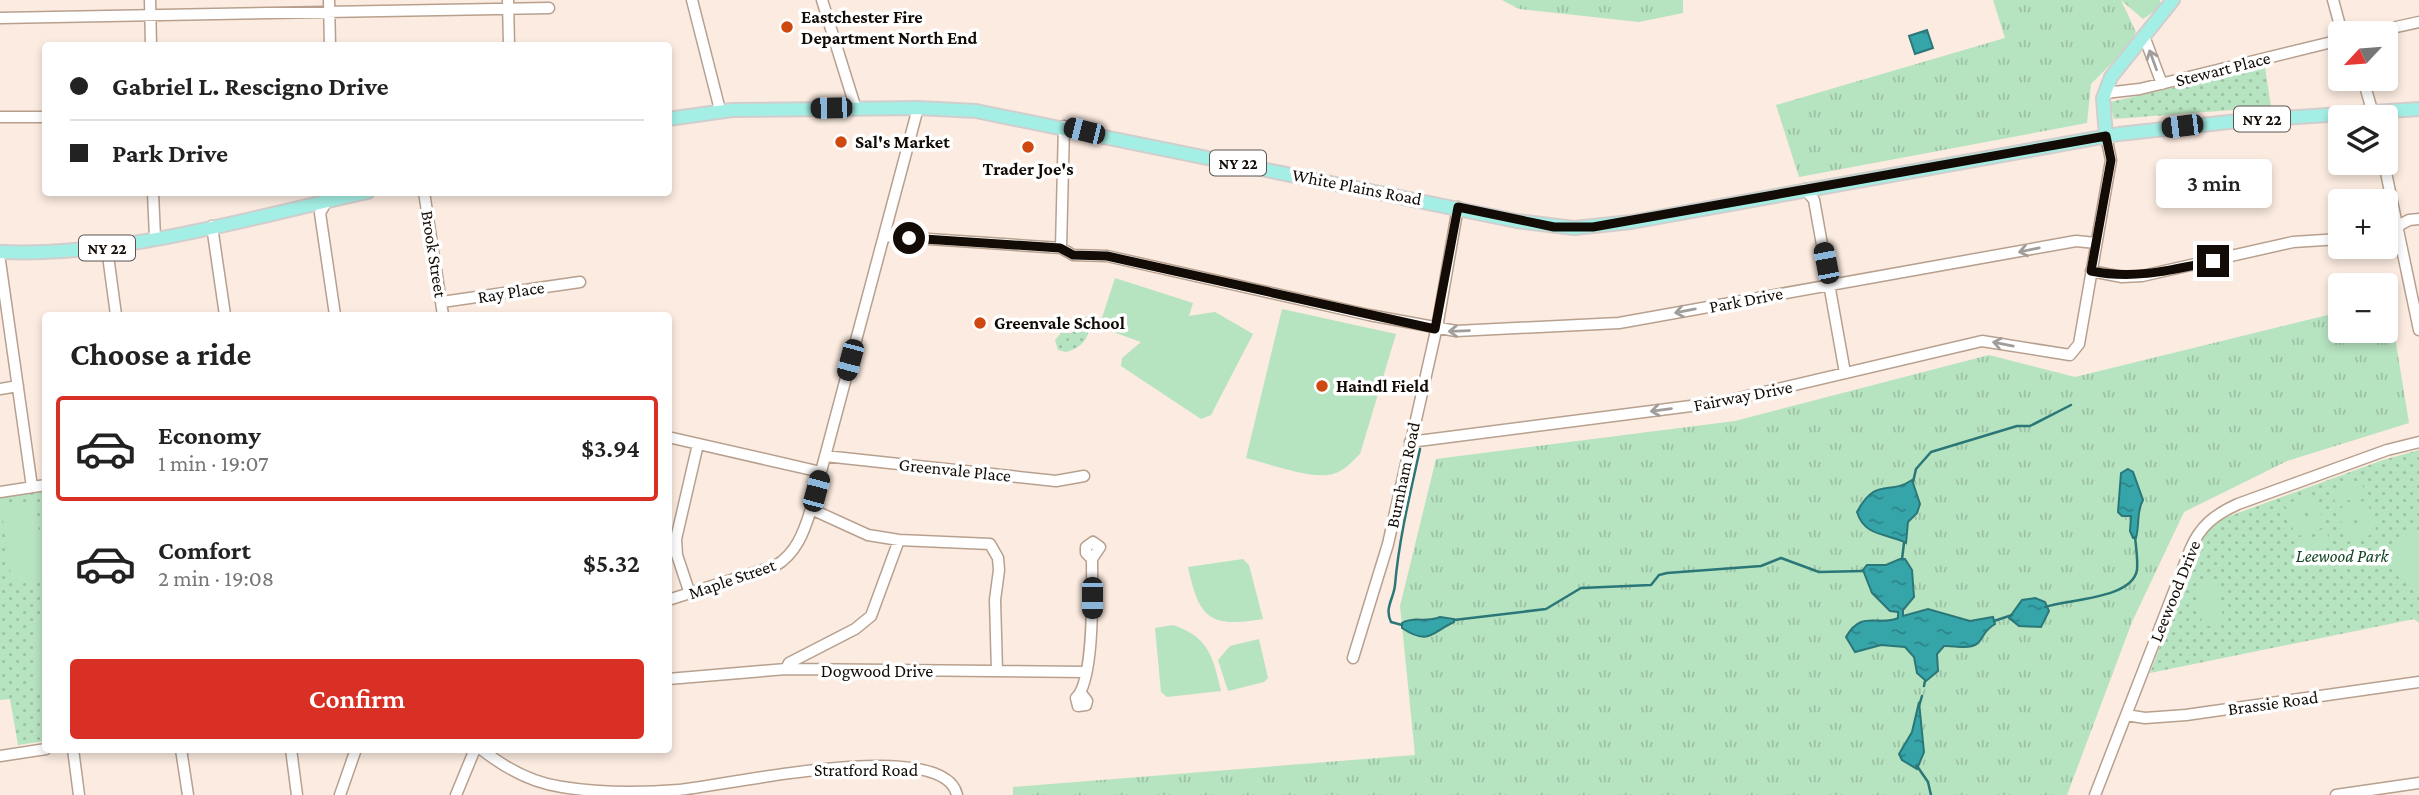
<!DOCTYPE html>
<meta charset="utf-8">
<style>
body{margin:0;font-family:"Crimson Pro",serif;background:#f6f6f6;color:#222;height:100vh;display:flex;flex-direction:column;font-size:26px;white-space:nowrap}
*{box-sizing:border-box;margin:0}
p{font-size:23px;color:#767676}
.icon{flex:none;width:38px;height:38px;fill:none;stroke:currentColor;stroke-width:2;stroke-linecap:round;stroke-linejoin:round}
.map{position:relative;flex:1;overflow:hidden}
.panel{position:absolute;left:42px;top:312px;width:630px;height:441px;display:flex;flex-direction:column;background:#fff;border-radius:7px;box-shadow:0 4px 10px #0003}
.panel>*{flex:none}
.banner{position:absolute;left:42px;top:42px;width:630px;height:154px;border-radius:7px;box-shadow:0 4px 10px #0003;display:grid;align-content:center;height:154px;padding:0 28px;background:#fff}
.needle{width:46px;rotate:244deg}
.tools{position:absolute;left:2328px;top:21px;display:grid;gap:14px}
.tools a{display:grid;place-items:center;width:70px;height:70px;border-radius:7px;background:#fff;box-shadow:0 4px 10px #0003;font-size:35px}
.end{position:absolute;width:32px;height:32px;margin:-16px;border:9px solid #130b05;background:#fff;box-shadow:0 0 0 4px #fff}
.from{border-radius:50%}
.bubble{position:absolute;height:49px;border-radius:7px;background:#fff;box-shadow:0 4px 10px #0003;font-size:23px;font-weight:600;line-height:49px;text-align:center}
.car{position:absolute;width:21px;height:42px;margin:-21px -10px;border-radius:9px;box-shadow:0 0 5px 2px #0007;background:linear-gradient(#222 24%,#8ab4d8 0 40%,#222 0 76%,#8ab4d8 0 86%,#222 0)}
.banner b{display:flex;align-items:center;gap:24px;height:66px;font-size:26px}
.banner b+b{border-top:2px solid #e0e0e0}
.banner i{width:18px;height:18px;background:#222}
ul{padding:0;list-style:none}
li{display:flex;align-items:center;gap:21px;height:105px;margin:0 14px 10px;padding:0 14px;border:4px solid transparent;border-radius:7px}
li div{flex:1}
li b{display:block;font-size:26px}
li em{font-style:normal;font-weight:600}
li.on{border-color:#d93025}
li>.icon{width:63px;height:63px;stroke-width:1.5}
h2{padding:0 28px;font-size:32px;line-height:84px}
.primary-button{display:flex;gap:14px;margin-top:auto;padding:14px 28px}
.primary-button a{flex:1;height:80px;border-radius:7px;background:#d93025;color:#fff;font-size:28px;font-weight:600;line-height:80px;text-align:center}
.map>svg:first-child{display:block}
.grass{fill:url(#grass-tufts)}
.forest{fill:url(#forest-firs)}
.park{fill:url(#park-dots)}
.pitch{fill:#b6e3c0}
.water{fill:url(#water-ripples);stroke:#2b7778;stroke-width:2}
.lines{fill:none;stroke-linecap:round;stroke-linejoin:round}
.stream{stroke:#2b7778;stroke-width:2.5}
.minor-casing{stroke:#b8a08e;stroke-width:13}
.major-casing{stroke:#d0cecd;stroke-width:16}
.minor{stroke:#fff;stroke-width:10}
.major{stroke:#a4efe5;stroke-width:12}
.oneway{stroke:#a19d9b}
.route{stroke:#130b05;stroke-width:9}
.poi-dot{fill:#ce480f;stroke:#fff;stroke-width:2.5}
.labels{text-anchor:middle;stroke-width:7;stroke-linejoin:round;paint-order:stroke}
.shield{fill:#fff;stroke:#5a5450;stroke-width:2}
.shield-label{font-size:16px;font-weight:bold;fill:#130b05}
.poi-label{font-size:18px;font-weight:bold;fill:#130b05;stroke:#fff;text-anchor:start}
.street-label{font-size:18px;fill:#130b05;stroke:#fff}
.park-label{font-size:18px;font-style:italic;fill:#134424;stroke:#fff}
</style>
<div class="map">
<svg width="2419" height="795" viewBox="0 0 2419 795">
<defs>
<pattern id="grass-tufts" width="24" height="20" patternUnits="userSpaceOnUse" patternTransform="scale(1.75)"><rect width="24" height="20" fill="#b6e3c0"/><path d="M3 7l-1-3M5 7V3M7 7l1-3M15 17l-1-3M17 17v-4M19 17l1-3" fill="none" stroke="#9cc1a4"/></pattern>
<pattern id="forest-firs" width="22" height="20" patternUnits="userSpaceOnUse" patternTransform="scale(1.75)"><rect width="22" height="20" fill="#b6e3c0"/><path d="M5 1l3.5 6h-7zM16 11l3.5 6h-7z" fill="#9cc1a4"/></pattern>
<pattern id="park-dots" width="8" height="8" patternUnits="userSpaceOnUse" patternTransform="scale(1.75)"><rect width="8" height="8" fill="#b6e3c0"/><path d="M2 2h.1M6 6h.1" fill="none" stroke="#9cc1a4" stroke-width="1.8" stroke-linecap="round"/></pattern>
<pattern id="water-ripples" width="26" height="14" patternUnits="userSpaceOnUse" patternTransform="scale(1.75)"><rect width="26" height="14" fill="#35a5aa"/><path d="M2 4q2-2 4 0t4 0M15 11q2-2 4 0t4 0" fill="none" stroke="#2c8588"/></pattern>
</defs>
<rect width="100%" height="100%" fill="#fbebe0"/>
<path class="grass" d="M1502,0H1683V13L1639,22L1519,9Z
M1993,0H2121L2136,32L2126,49L2091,84L2087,123L1799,177L1776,105L2005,38Z
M2389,300L2409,423L2287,461L2184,512L2132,622L2067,795H1013V787L1415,755L1400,606L1436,459L1735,421L1989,355L2075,377L2340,312V331H2385V301Z"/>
<path class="forest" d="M2121,0H2160L2161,7L2143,19Z"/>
<path class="park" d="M2265,67L2271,107L2114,119L2110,102Z
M1088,316C1092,335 1085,347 1066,352L1058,350L1055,340L1061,333H1072L1081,319Z
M2419,450V623L2414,619L2150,673L2197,546L2216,521L2383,460Z
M45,489V741L18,745L10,699L0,700V496Z"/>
<path class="pitch" d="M1115,278L1193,303L1189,316L1215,312L1253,334L1211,415L1201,419L1121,366L1122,358L1141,342L1099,327Z
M1282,309L1396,334L1360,454C1352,462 1344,471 1333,474C1311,480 1268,463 1246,458Z
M2361,481L2366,495L2336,504L2331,490Z
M2315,495L2320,508L2289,518L2285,504Z
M2367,500L2371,514L2341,523L2337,509Z
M35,501L45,579L12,584L1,506Z
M2321,513L2325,527L2295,537L2291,523Z
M2373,519L2377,533L2347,542L2343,528Z
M2419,529V586C2400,585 2389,568 2383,552Z
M2327,533L2331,546L2301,556L2297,542Z
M1243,559L1249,565L1263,619C1210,628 1199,619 1188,567Z
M2216,581L2224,623L2203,627L2195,586Z
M45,603V685L33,683L37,620Z
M1173,625C1209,637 1213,657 1221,691L1167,697L1161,692L1155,628Z
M1259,639L1268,678L1264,682L1228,691L1218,660L1230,646Z"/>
<path class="water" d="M1927,30L1933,48L1915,54L1909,36Z
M2128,469L2133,472L2143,500C2136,513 2140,522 2136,538H2133L2130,531L2131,516H2122L2118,512L2121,473Z
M1912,480L1920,504L1917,513L1908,522L1906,543C1889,533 1865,538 1857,512C1876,476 1889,496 1912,480Z
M1900,559H1905L1912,570L1914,597L1903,610V616L1928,609L1970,621L1993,617L1995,624C1985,630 1985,634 1979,642C1971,651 1954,645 1944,646L1937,654L1938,671L1926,681L1917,673L1914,657L1905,647L1881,645L1855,652L1846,637C1862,609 1878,627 1898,618V612L1890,611L1872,593L1863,570L1867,565H1886Z
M2035,598L2045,602L2049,611L2041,627L2019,626L2009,618L2022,600Z
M1440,617L1454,619V622C1432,632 1429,646 1402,628V623C1413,616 1426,623 1440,617Z
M1919,702L1924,752L1917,769L1902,760L1899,754L1912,732Z"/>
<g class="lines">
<path class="stream" d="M1913,482L1916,469L1931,452L2017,426H2030L2071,405
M1902,559L1904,543
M2045,607C2069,599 2132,599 2137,570C2138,559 2136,547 2135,537
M1454,620L1546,609L1581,588L1651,585L1659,575L1667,573L1761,566L1781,558L1819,572L1863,571
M1994,621L2012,615
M1402,625L1391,622C1384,608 1394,598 1395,585C1399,539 1410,494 1420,449
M1924,686L1925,681
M1919,706L1922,696
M1917,766L1928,782L1931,795"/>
<defs>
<path id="minor" d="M150,0L151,46
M329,0L330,46
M508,0L509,46
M692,0L720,110
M822,0L856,109
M2333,0L2342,33
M0,18L549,8
M2369,33L2419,22
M2144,36L2162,84
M2363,79L2374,117
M2105,93L2140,89L2340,40
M0,117H46
M2384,163L2419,330
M1805,189L1814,200L1845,373
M153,192L155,238
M332,192L320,213L335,315
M424,192L443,315
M212,226L225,315
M2385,233L2409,220L2419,219
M884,236L1061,248L1073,255L1107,256L1369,315L1456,331L1619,323L2076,241L2096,243
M107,248L116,315
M1061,248L1064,126
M0,261L32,487
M2091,271L2122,277L2142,276L2293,242L2340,239
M442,302L580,282
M0,389L18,386
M668,437L821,472
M1410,442L1722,402L1982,341L2070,355L2079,344L2111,160L2106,136
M825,456L1056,481L1084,476
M0,492L46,485
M811,509L868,535L899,540L990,544L998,558L999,570L995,600L997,671
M690,594L677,555L676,539L698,444
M668,600L775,566C796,554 804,532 811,509L918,108
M1353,658L1388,544L1438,322L1458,207
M786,669L789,663L855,629L871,616L899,540
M668,679L786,669L1086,672
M1081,693L1087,701L1086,705L1078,706L1076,698C1095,680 1092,587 1092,559L1100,547L1093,542L1086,547V553L1092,559
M2126,715L2145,718L2186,715L2419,682
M73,749L79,795
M181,749L188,795
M291,749L297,795
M481,749C505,768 532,783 562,787C599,793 642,793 679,790C724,786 944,735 957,795
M0,756L46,749
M340,795L356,749
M456,795L475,749
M2095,795L2190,550C2200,526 2214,515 2238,504L2387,450L2419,442
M2336,795L2419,783"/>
<path id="major" d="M668,119L732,110L918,108L976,111L1517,221L1574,228L1631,222L2119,134L2238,121L2419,109
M2106,136L2103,98L2111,77L2173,0
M0,252C124,257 247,218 368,192"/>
</defs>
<use href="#minor" class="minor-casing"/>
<use href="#major" class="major-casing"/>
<use href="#minor" class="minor"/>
<use href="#major" class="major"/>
</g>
<defs><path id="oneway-shaft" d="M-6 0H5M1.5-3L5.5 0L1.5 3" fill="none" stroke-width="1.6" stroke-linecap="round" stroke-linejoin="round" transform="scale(1.75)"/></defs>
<g class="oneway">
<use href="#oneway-shaft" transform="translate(2153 60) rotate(-110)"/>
<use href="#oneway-shaft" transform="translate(2029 250) rotate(168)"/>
<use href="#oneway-shaft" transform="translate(1685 311) rotate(169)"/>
<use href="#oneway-shaft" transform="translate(1459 331) rotate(178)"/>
<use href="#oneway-shaft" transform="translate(2003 344) rotate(-169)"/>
<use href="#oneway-shaft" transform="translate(1661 410) rotate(173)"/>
</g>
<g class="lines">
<path class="route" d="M909,238L1060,248L1073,255L1107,256L1435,329L1458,207L1554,227H1593L2106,136L2111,160L2091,271C2134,280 2171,270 2213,261"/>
</g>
<g class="poi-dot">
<circle cx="787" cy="27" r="7"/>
<circle cx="841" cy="142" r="7"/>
<circle cx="1028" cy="147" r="7"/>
<circle cx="980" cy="323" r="7"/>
<circle cx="1322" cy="386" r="7"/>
</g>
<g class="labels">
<g class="shield">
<rect x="2234" y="106.5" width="56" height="25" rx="5"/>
<rect x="1210" y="150.5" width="56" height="25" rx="5"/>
<rect x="79" y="235.5" width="56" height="25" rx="5"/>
</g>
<g class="shield-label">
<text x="2262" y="125">NY 22</text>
<text x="1238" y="169">NY 22</text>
<text x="107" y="254">NY 22</text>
</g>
<g class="poi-label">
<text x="801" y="23">Eastchester Fire<tspan x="801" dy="21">Department North End</tspan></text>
<text x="855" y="148">Sal's Market</text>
<text x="1028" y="175" text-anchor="middle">Trader Joe's</text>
<text x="994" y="329">Greenvale School</text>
<text x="1336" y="392">Haindl Field</text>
</g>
<g class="street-label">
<text transform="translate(2223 69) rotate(-14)" y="6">Stewart Place</text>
<text transform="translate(1357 187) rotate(11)" y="6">White Plains Road</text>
<text transform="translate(434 254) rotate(81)" y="6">Brook Street</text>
<text transform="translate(511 292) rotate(-9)" y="6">Ray Place</text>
<text transform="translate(1746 300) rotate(-11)" y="6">Park Drive</text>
<text transform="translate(1743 396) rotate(-11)" y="6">Fairway Drive</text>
<text transform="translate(955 470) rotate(6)" y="6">Greenvale Place</text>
<text transform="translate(1403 475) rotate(-78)" y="6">Burnham Road</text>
<text transform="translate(732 579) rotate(-19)" y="6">Maple Street</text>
<text transform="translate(2175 591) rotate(-68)" y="6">Leewood Drive</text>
<text x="877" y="677">Dogwood Drive</text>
<text transform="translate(2273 703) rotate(-8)" y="6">Brassie Road</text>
<text x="866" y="776">Stratford Road</text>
</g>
<g class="park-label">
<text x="2342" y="562">Leewood Park</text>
</g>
</g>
</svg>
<div class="tools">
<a><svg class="needle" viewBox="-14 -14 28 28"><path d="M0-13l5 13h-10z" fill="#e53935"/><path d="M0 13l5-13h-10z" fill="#767676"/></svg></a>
<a><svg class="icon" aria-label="layers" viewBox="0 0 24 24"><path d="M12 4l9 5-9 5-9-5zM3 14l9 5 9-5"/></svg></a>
<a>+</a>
<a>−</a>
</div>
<i class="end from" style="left:909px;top:238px"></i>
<i class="end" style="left:2213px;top:261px"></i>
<div class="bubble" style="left:2156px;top:159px;width:116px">3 min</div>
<i class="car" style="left:831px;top:108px;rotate:269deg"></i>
<i class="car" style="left:2182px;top:126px;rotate:263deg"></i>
<i class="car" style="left:1084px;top:131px;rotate:284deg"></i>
<i class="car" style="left:1826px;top:263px;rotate:349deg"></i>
<i class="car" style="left:850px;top:360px;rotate:195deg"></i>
<i class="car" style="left:816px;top:491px;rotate:15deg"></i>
<i class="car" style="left:1092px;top:598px;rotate:180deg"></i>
<div class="banner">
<b><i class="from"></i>Gabriel L. Rescigno Drive</b>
<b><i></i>Park Drive</b>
</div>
<section class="panel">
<h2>Choose a ride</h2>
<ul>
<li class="on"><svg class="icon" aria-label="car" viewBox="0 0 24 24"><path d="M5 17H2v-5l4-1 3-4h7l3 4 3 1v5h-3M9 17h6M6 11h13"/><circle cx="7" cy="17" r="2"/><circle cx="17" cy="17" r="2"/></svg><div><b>Economy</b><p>1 min · 19:07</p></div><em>$3.94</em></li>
<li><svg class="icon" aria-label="car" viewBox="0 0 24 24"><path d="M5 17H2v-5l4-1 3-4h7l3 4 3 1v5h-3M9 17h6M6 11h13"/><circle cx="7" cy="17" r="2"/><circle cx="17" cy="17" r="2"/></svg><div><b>Comfort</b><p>2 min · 19:08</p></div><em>$5.32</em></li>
</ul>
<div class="primary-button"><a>Confirm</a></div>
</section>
</div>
